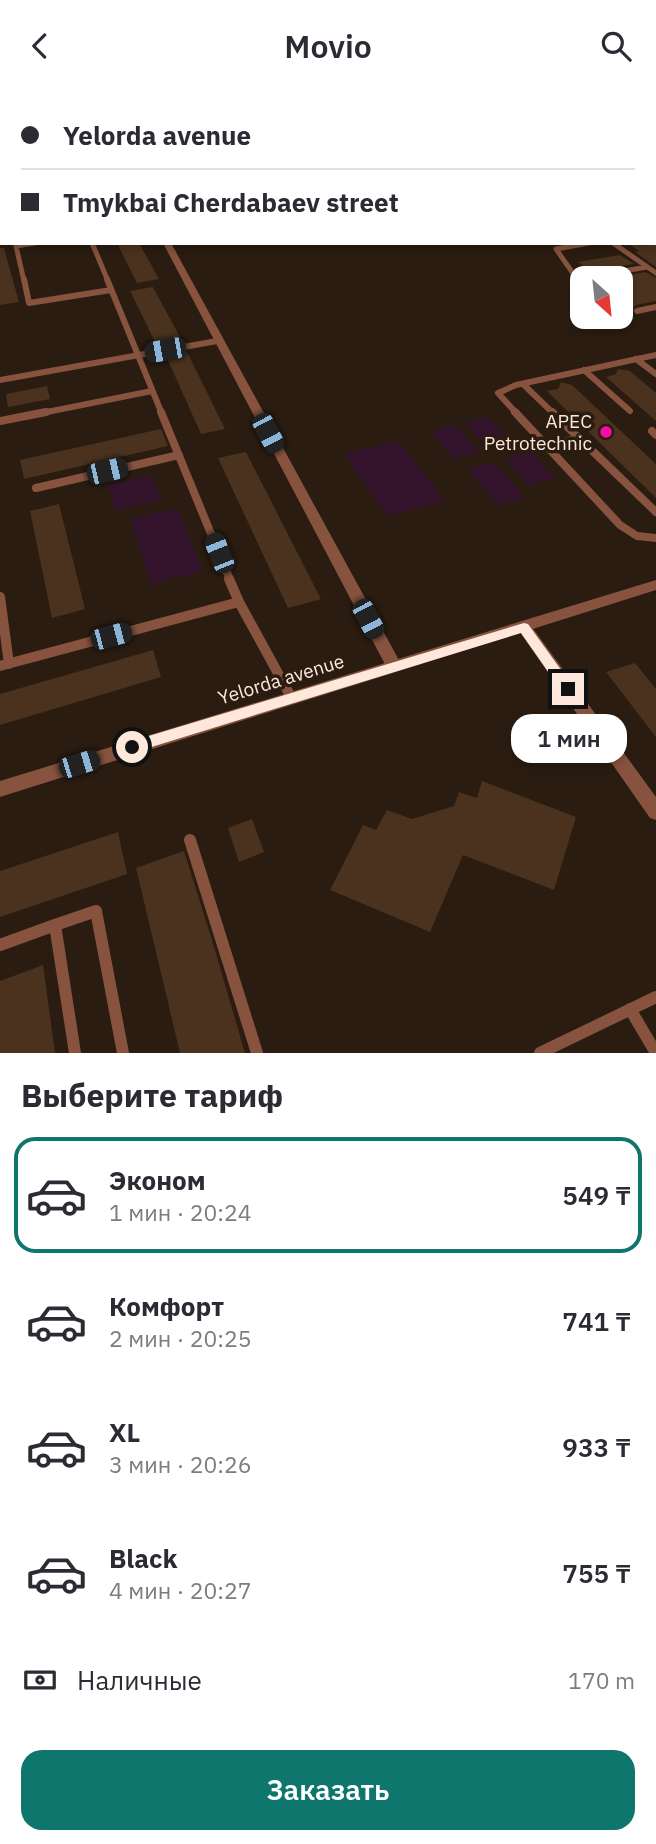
<!DOCTYPE html>
<html lang="ru">
<meta charset="utf-8">
<style>
body{margin:0;font-family:"IBM Plex Sans",sans-serif;background:#f7f7f7;color:#2b2b33;height:100vh;display:flex;flex-direction:column;font-size:26px;white-space:nowrap}
*{box-sizing:border-box;margin:0}
p{font-size:23px;color:#7c7c81}
.icon{flex:none;width:38px;height:38px;fill:none;stroke:currentColor;stroke-width:2;stroke-linecap:round;stroke-linejoin:round}
.map{position:relative;height:962px;overflow:hidden}
.side{display:flex;flex-direction:column;background:#fff;flex:1}
.side>*{flex:none}
.hud{position:absolute;left:0px;top:0px;width:656px;height:154px;box-shadow:0 4px 10px #0003;display:grid;align-content:center;height:154px;padding:0 21px;background:#fff}
.needle{width:46px;rotate:153deg}
.controls{position:absolute;left:570px;top:175px;display:grid;gap:14px}
.controls a{display:grid;place-items:center;width:63px;height:63px;border-radius:14px;background:#fff;box-shadow:0 4px 10px #0003;font-size:35px}
.end{position:absolute;width:32px;height:32px;margin:-16px;border:9px solid #fee8db;background:#111;box-shadow:0 0 0 4px #111}
.from{border-radius:50%}
.bubble{position:absolute;height:49px;border-radius:21px;background:#fff;box-shadow:0 4px 10px #0003;font-size:23px;font-weight:600;line-height:49px;text-align:center}
.car{position:absolute;width:21px;height:42px;margin:-21px -10px;border-radius:9px;box-shadow:0 0 5px 2px #0007;background:linear-gradient(#222 24%,#8ab4d8 0 40%,#222 0 76%,#8ab4d8 0 86%,#222 0)}
.hud b{display:flex;align-items:center;gap:24px;height:66px;font-size:26px}
.hud b+b{border-top:2px solid #e1e1e2}
.hud i{width:18px;height:18px;background:#2b2b33}
ul{padding:0;list-style:none}
li{display:flex;align-items:center;gap:21px;height:116px;margin:0 14px 10px;padding:0 7px;border:4px solid transparent;border-radius:21px}
li div{flex:1}
li b{display:block;font-size:26px}
li em{font-style:normal;font-weight:600}
li.selected{border-color:#0f766e}
li>.icon{width:63px;height:63px;stroke-width:1.5}
h2{padding:0 21px;font-size:32px;line-height:84px}
.pay{display:flex;align-items:center;gap:18px;height:77px;padding:0 21px;font-size:26px}
.pay p{margin-inline-start:auto}
.primary-button{display:flex;gap:14px;margin-top:auto;padding:14px 21px}
.primary-button a{flex:1;height:80px;border-radius:21px;background:#0f766e;color:#fff;font-size:28px;font-weight:600;line-height:80px;text-align:center}
header{display:flex;justify-content:space-between;align-items:center;height:91px;padding:0 21px;background:#fff;font-size:32px;font-weight:600}
.map>svg:first-child{display:block}
.green{fill:#34142d}
.building{fill:#4a321e}
.lines{fill:none;stroke-linecap:round;stroke-linejoin:round}
.service-far5{stroke:#87533e;stroke-width:4.5}
.service-far4{stroke:#87533e;stroke-width:5}
.service-far3{stroke:#87533e;stroke-width:6}
.service-far2{stroke:#87533e;stroke-width:8}
.service-far1{stroke:#87533e;stroke-width:10}
.service{stroke:#87533e;stroke-width:12}
.minor{fill:#87533e;fill-rule:evenodd}
.tertiary{fill:#87533e;fill-rule:evenodd}
.route{fill:#fee8db}
.poi-dot{fill:#f90ca5;stroke:#2a1c11;stroke-width:2.5}
.labels{text-anchor:middle;stroke-width:7;stroke-linejoin:round;paint-order:stroke}
.poi-label{font-size:19px;fill:#fee8db;stroke:#2a1c11;text-anchor:end}
.street-label{font-size:19px;fill:#fee8db;stroke:#2a1c11}
</style>
<header><svg class="icon" aria-label="back" viewBox="0 0 24 24"><path d="M15 5l-7 7 7 7"/></svg>Movio<svg class="icon" aria-label="search" viewBox="0 0 24 24"><circle cx="10" cy="10" r="6"/><path d="M15 15l6 6"/></svg></header>
<div class="map">
<svg width="656" height="962" viewBox="0 0 656 962">
<rect width="100%" height="100%" fill="#2a1c11"/>
<path class="green" d="M487,326L511,351L487,357L465,332Z
M455,334L479,362L454,368L431,340Z
M398,350L445,410L387,425L344,363Z
M531,361L555,387L528,394L505,367Z
M494,372L525,407L497,414L468,378Z
M152,384L161,409L115,419L108,394Z
M178,417L202,480L151,493L131,428Z"/>
<path class="building" d="M117,152H139L159,188L137,192Z
M627,152H656V176L635,161L639,160Z
M0,157H4L19,211L0,214Z
M620,164L634,173L591,180L578,171Z
M646,181L656,187V210L636,214L631,219L621,211V187H612Z
M153,196L182,250L157,255L130,200Z
M187,261L225,338L201,343L166,265Z
M618,278L630,280L656,302V330L606,286L616,283Z
M561,291L572,294L656,373V407L547,300L558,298Z
M47,295L50,308L8,316L6,303Z
M161,338L168,355L24,388L20,369Z
M246,361L273,414L321,508L288,517L218,367Z
M59,413L85,518L52,527L30,420Z
M153,559L161,586L0,634V603Z
M635,572L656,598V646L606,581Z
M482,690L576,726L554,799L463,764L430,841L330,799L363,734L376,739L387,719L412,728L454,715L459,701L477,707Z
M252,728L264,761L239,771L228,737Z
M118,741L127,783L0,826V780Z
M184,760L212,849L245,962H180L136,777Z
M43,874L55,962H0V890Z"/>
<g class="lines">
<path class="service-far5" d="M228,0L230,2
M436,0L439,2
M251,2L268,0"/>
<path class="service-far4" d="M92,152L108,190
M589,152L556,158L577,188L647,176
M613,152L656,182
M24,190L16,155L35,152"/>
<path class="service-far3" d="M24,188L29,212L111,199
M107,188L162,323
M637,220L656,216
M636,268L656,283
M584,279L630,320
M0,289L217,250
M523,293L554,323
M37,323L152,300
M517,323L498,302L516,294L656,264"/>
<path class="service-far2" d="M161,321L230,489
M515,321L620,434L637,445L656,447
M552,321L656,421
M0,330L46,321
M652,340L656,344
M546,355L579,347
M36,397L179,364"/>
<path class="service-far1" d="M229,488L239,511L291,606
M0,506L9,573
M0,575L239,511"/>
<path class="service" d="M190,749L257,962
M55,834L96,820L123,962
M0,854L55,834L75,962
M630,918L656,962
M540,962L656,906"/>
<path class="minor" d="M10,0H17L7,2Z
M114,0H120L121,2H115Z
M317,0H323L325,2H319Z
M0,7H2V11H0Z
M0,24H2V28H0Z
M654,35H656V39H654Z
M0,80H2L0,85Z
M163,152H171L400,571L402,575L400,579L394,581L388,579Z
M524,530L529,532L656,706V729L650,727L519,540L517,536L519,532Z"/>
<path class="tertiary" d="M524,0H531L533,2H526Z
M654,65H656V70H654Z
M656,489V499L0,706V690Z"/>
</g>
<path class="route" d="M524,532L528,533L572,594V602H563L521,542L132,662L125,656L132,650Z"/>
<circle class="poi-dot" cx="606" cy="341" r="7"/>
<g class="labels">
<g class="poi-label">
<text x="592" y="337">APEC<tspan x="592" dy="22">Petrotechnic</tspan></text>
</g>
<g class="street-label">
<text transform="translate(281 588) rotate(-17)" y="7">Yelorda avenue</text>
</g>
</g>
</svg>
<div class="controls">
<a><svg class="needle" viewBox="-14 -14 28 28"><path d="M0-13l5 13h-10z" fill="#e53935"/><path d="M0 13l5-13h-10z" fill="#7c7c81"/></svg></a>
</div>
<i class="end from" style="left:132px;top:656px"></i>
<i class="end" style="left:568px;top:598px"></i>
<div class="bubble" style="left:511px;top:623px;width:116px">1 мин</div>
<i class="car" style="left:165px;top:259px;rotate:260deg"></i>
<i class="car" style="left:268px;top:342px;rotate:152deg"></i>
<i class="car" style="left:107px;top:380px;rotate:77deg"></i>
<i class="car" style="left:219px;top:462px;rotate:338deg"></i>
<i class="car" style="left:368px;top:528px;rotate:152deg"></i>
<i class="car" style="left:111px;top:545px;rotate:75deg"></i>
<i class="car" style="left:79px;top:673px;rotate:73deg"></i>
<div class="hud">
<b><i class="from"></i>Yelorda avenue</b>
<b><i></i>Tmykbai Cherdabaev street</b>
</div>
</div>
<section class="side">
<h2>Выберите тариф</h2>
<ul>
<li class="selected"><svg class="icon" aria-label="car" viewBox="0 0 24 24"><path d="M5 17H2v-5l4-1 3-4h7l3 4 3 1v5h-3M9 17h6M6 11h13"/><circle cx="7" cy="17" r="2"/><circle cx="17" cy="17" r="2"/></svg><div><b>Эконом</b><p>1 мин · 20:24</p></div><em>549 ₸</em></li>
<li><svg class="icon" aria-label="car" viewBox="0 0 24 24"><path d="M5 17H2v-5l4-1 3-4h7l3 4 3 1v5h-3M9 17h6M6 11h13"/><circle cx="7" cy="17" r="2"/><circle cx="17" cy="17" r="2"/></svg><div><b>Комфорт</b><p>2 мин · 20:25</p></div><em>741 ₸</em></li>
<li><svg class="icon" aria-label="car" viewBox="0 0 24 24"><path d="M5 17H2v-5l4-1 3-4h7l3 4 3 1v5h-3M9 17h6M6 11h13"/><circle cx="7" cy="17" r="2"/><circle cx="17" cy="17" r="2"/></svg><div><b>XL</b><p>3 мин · 20:26</p></div><em>933 ₸</em></li>
<li><svg class="icon" aria-label="car" viewBox="0 0 24 24"><path d="M5 17H2v-5l4-1 3-4h7l3 4 3 1v5h-3M9 17h6M6 11h13"/><circle cx="7" cy="17" r="2"/><circle cx="17" cy="17" r="2"/></svg><div><b>Black</b><p>4 мин · 20:27</p></div><em>755 ₸</em></li>
</ul>
<div class="pay"><svg class="icon" aria-label="cash" viewBox="0 0 24 24"><path d="M3 7h18v10H3z"/><circle cx="12" cy="12" r="2"/></svg>Наличные<p>170 m</p></div>
<div class="primary-button"><a>Заказать</a></div>
</section>
